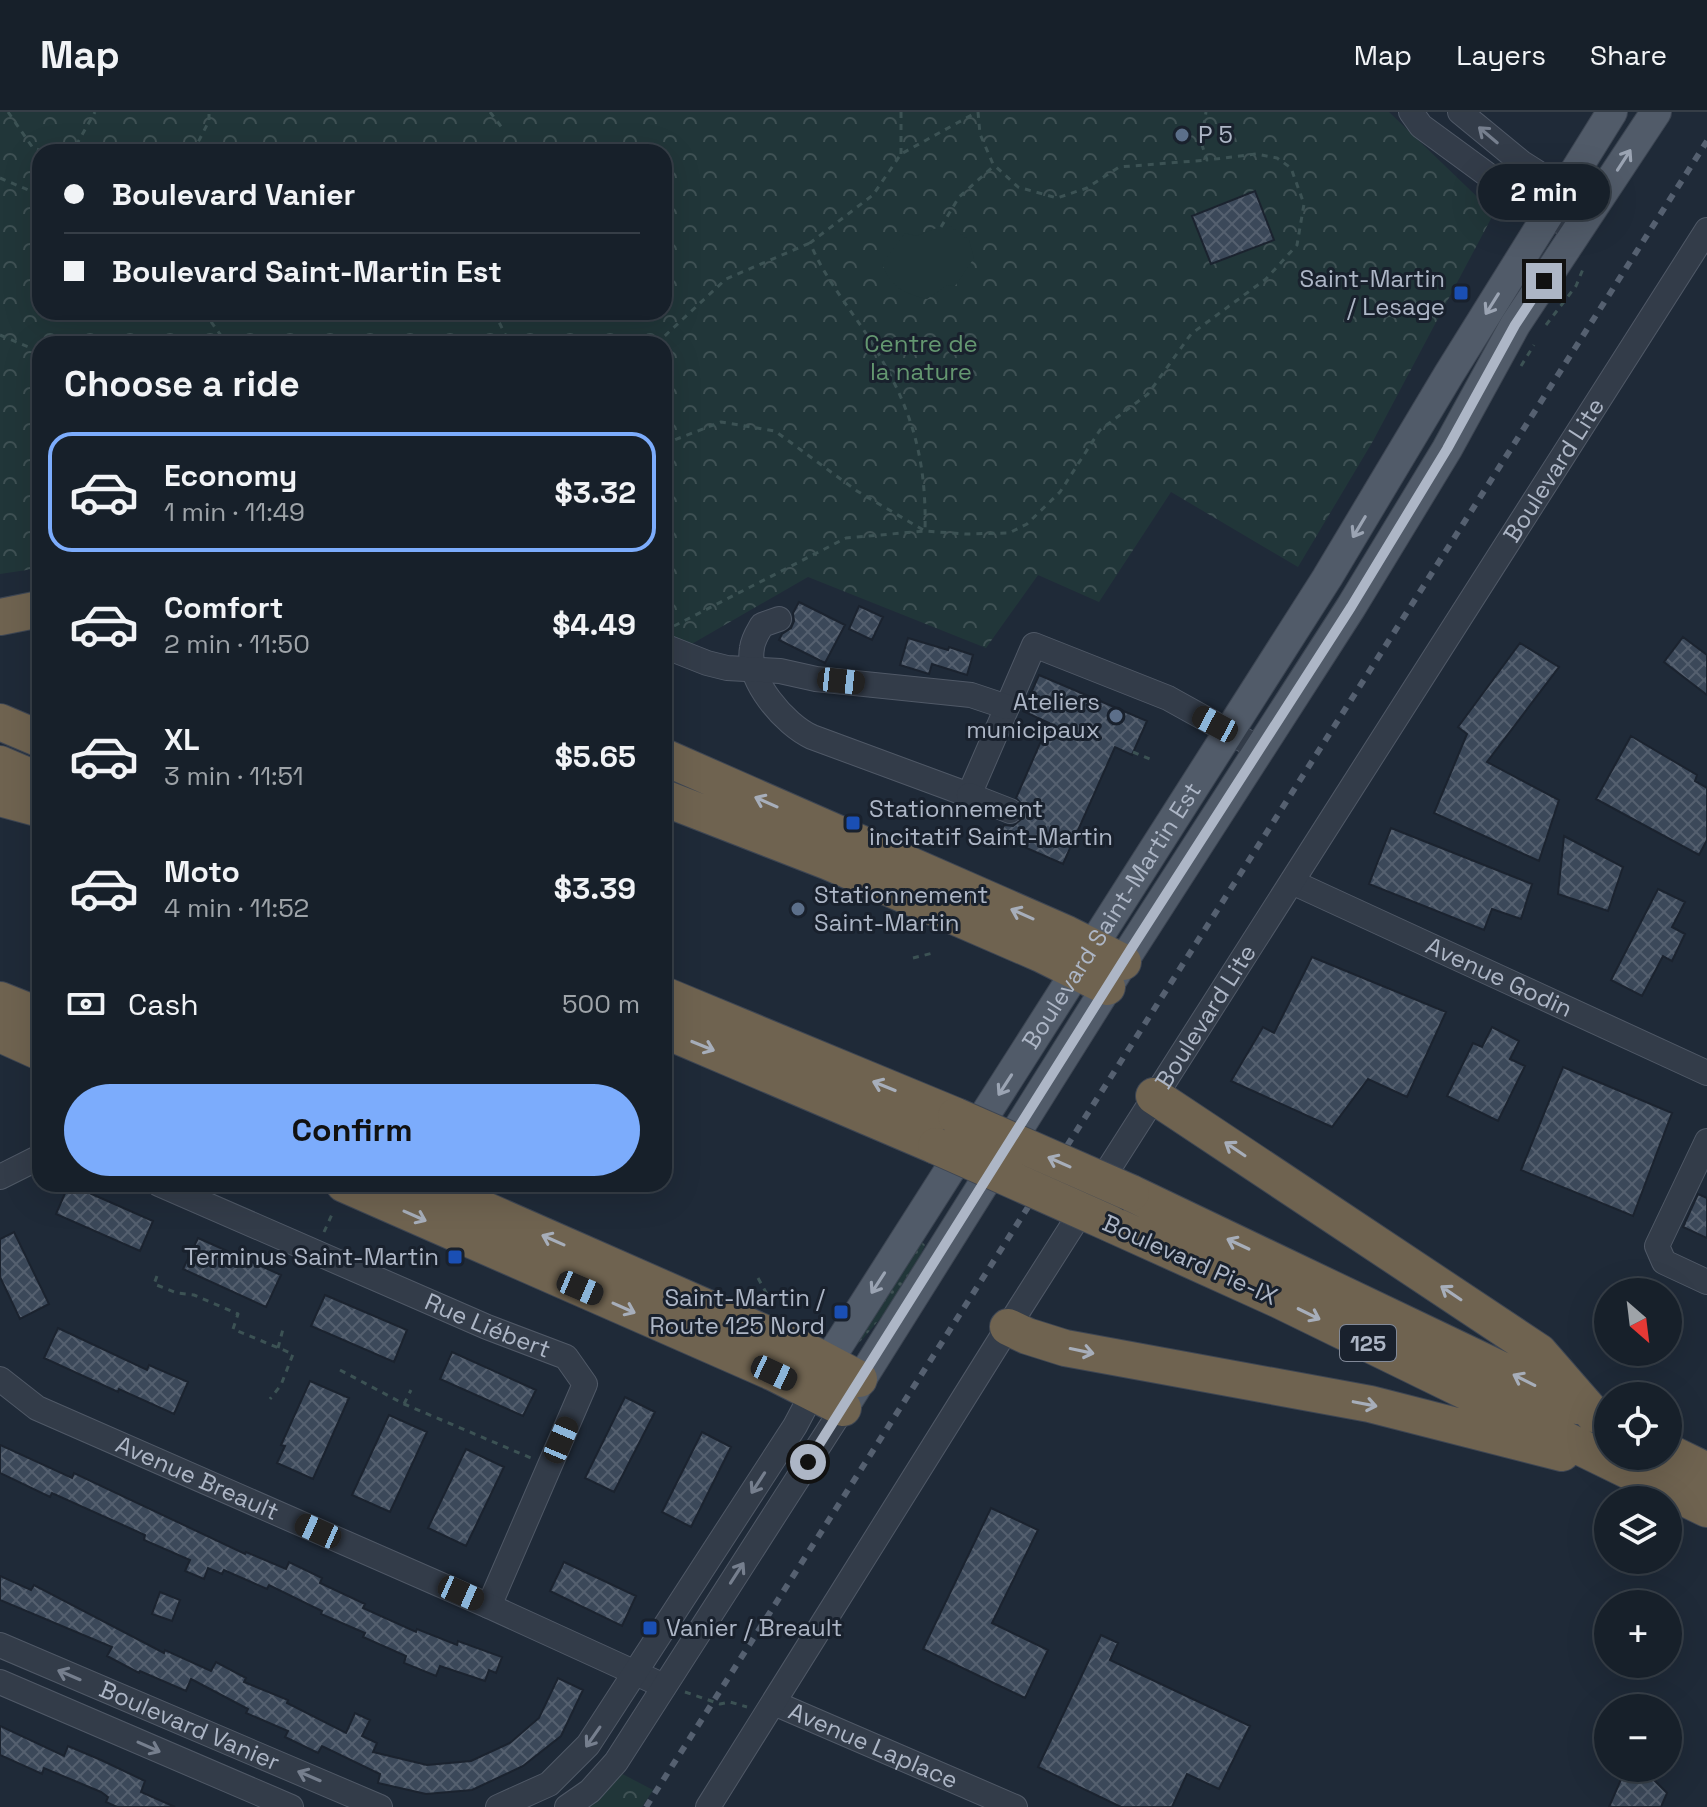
<!DOCTYPE html>
<meta charset="utf-8">
<style>
body{margin:0;font-family:"Space Grotesk",sans-serif;background:#242d36;color:#f1f3f6;height:100vh;display:flex;flex-direction:column;font-size:30px;white-space:nowrap}
*{box-sizing:border-box;margin:0}
p{font-size:26px;color:#9ea3a8}
.icon{flex:none;width:44px;height:44px;fill:none;stroke:currentColor;stroke-width:2;stroke-linecap:round;stroke-linejoin:round}
.map{position:relative;flex:1;overflow:hidden}
.panel{position:absolute;left:32px;top:224px;width:640px;height:856px;display:flex;flex-direction:column;background:#17202a;border-radius:24px;box-shadow:0 8px 32px #0002,0 0 0 2px #363e47}
.panel>*{flex:none}
.top-card{position:absolute;left:32px;top:32px;width:640px;height:176px;border-radius:24px;box-shadow:0 8px 32px #0002,0 0 0 2px #363e47;display:grid;align-content:center;height:176px;padding:0 32px;background:#17202a}
.needle{width:52px;rotate:152deg}
.buttons{position:absolute;left:1594px;top:1166px;display:grid;gap:16px}
.buttons a{display:grid;place-items:center;width:88px;height:88px;border-radius:50%;background:#17202a;box-shadow:0 8px 32px #0002,0 0 0 2px #363e47;font-size:40px}
.end{position:absolute;width:36px;height:36px;margin:-18px;border:10px solid #adb6c6;background:#111;box-shadow:0 0 0 4px #111}
.from{border-radius:50%}
.bubble{position:absolute;height:56px;border-radius:28px;background:#17202a;box-shadow:0 8px 32px #0002,0 0 0 2px #363e47;font-size:26px;font-weight:800;line-height:56px;text-align:center}
.car{position:absolute;width:24px;height:48px;margin:-24px -12px;border-radius:10px;box-shadow:0 0 6px 2px #0007;background:linear-gradient(#222 24%,#8ab4d8 0 40%,#222 0 76%,#8ab4d8 0 86%,#222 0)}
.top-card b{display:flex;align-items:center;gap:28px;height:76px;font-size:30px}
.top-card b+b{border-top:2px solid #363e47}
.top-card i{width:20px;height:20px;background:#f1f3f6}
ul{padding:0;list-style:none}
li{display:flex;align-items:center;gap:24px;height:120px;margin:0 16px 12px;padding:0 16px;border:4px solid transparent;border-radius:24px}
li div{flex:1}
li b{display:block;font-size:30px}
li em{font-style:normal;font-weight:800}
li.selected{border-color:#7cacfc}
li>.icon{width:72px;height:72px;stroke-width:1.5}
h2{padding:0 32px;font-size:36px;line-height:96px}
.pay{display:flex;align-items:center;gap:20px;height:88px;padding:0 32px;font-size:30px}
.pay p{margin-inline-start:auto}
.button{display:flex;gap:16px;margin-top:auto;padding:16px 32px}
.button a{flex:1;height:92px;border-radius:48px;background:#7cacfc;color:#111;font-size:32px;font-weight:800;line-height:92px;text-align:center}
header{display:flex;align-items:center;gap:48px;box-sizing:border-box;height:112px;padding:0 40px;background:#17202a;border-bottom:2px solid #363e47}
header strong{font-size:38px}
nav{display:flex;gap:44px;margin-inline-start:auto;font-size:28px}
.map>svg:first-child{display:block}
.grass{fill:url(#grass-dots)}
.forest{fill:url(#forest-crowns);fill-rule:evenodd}
.pitch{fill:#213639}
.building{fill:url(#building-cross-hatch);stroke:#1b232f;stroke-width:2}
.lines{fill:none;stroke-linecap:round;stroke-linejoin:round}
.minor-casing{stroke:#505967;stroke-width:26}
.major-casing{stroke:#3c4552;stroke-width:32}
.highway-casing{stroke:#3e4653;stroke-width:38}
.path{stroke:#3c5254;stroke-width:3;stroke-dasharray:6 6;stroke-linecap:butt}
.minor{stroke:#333c49;stroke-width:24}
.major{stroke:#515b69;stroke-width:30}
.highway{stroke:#6f6350;stroke-width:36}
.rail{stroke:#556070;stroke-width:6;stroke-dasharray:8 8;stroke-linecap:butt}
.highway-bridge-casing{stroke:#3e4653;stroke-width:38;stroke-linecap:butt}
.highway-bridge{stroke:#6f6350;stroke-width:36}
.oneway{stroke:#767f8e}
.oneway2{stroke:#9ba4b3}
.oneway3{stroke:#a7aeba}
.route{stroke:#adb6c6;stroke-width:10}
.service-dot{fill:#5c6f8a;stroke:#19212d;stroke-width:3}
.transit-dot{fill:#1a4fb4;stroke:#19212d;stroke-width:3}
.labels{text-anchor:middle;stroke-width:6;stroke-linejoin:round;paint-order:stroke}
.shield{fill:#19212d;stroke:#818998;stroke-width:2}
.shield-label{font-size:22px;font-weight:bold;fill:#adb6c6}
.poi-label{font-size:24px;fill:#adb6c6;stroke:#19212d;text-anchor:start}
.park-label{font-size:24px;fill:#649770;stroke:#19212d}
.street-label{font-size:24px;fill:#adb6c6;stroke:#19212d}
</style>
<header>
<strong>Map</strong>
<nav><a>Map</a><a>Layers</a><a>Share</a></nav>
</header>
<div class="map">
<svg width="1707" height="1695" viewBox="0 0 1707 1695">
<defs>
<pattern id="grass-dots" width="8" height="8" patternUnits="userSpaceOnUse" patternTransform="scale(2)"><rect width="8" height="8" fill="#213639"/><path d="M2 2h.1M6 6h.1" fill="none" stroke="#3f5154" stroke-width="1.8" stroke-linecap="round"/></pattern>
<pattern id="forest-crowns" width="20" height="18" patternUnits="userSpaceOnUse" patternTransform="scale(2)"><rect width="20" height="18" fill="#213639"/><path d="M2 6a3 3 0 1 1 6 0M12 15a3 3 0 1 1 6 0" fill="none" stroke="#3f5154"/></pattern>
<pattern id="building-cross-hatch" width="8" height="8" patternUnits="userSpaceOnUse" patternTransform="scale(2)"><rect width="8" height="8" fill="#3b4859"/><path d="M0 0l8 8M0 8l8-8" fill="none" stroke="#55606f"/></pattern>
</defs>
<rect width="100%" height="100%" fill="#1f2a38"/>
<path class="grass" d="M920,1128L925,1133C909,1170 886,1202 858,1232L855,1231Z"/>
<path class="forest" d="M0,0H1389L1494,101L1373,329L1298,455L1171,380L1099,490L1038,463L986,536L808,465L664,548V232H40V456L0,462ZM40,40H664V200H40Z
M611,1656L653,1678L642,1695H573Z"/>
<path class="pitch" d="M947,112L969,128L974,146L955,174L948,173L927,187C903,181 891,175 882,152L905,121L916,124Z"/>
<path class="building" d="M1255,79L1274,128L1211,152L1192,104Z
M799,490L845,513L825,551L779,528L782,522L791,516L794,509L793,501Z
M859,494L883,505L872,528L849,517Z
M1683,525L1707,543V583L1664,550Z
M908,526L948,538L949,535L973,543L967,563L932,552L929,562L900,553Z
M1520,531L1559,555L1487,650L1559,688L1539,749L1434,701L1467,622L1458,615Z
M1039,563L1147,609L1132,643L1115,635L1063,752L999,724L1004,713L1013,714L1024,705L1025,696L1016,686L1049,611L1023,599Z
M1631,624L1697,663L1695,669L1707,676V728L1699,743L1596,687Z
M1391,716L1532,772L1521,807L1492,797L1484,818L1369,772Z
M1564,724L1623,755L1608,799L1558,782Z
M1658,777L1685,790L1672,815L1685,822L1672,849L1663,844L1642,884L1611,868Z
M1312,845L1446,900L1407,985L1368,967L1332,1015L1231,969L1263,915L1274,921Z
M1492,915L1519,929L1510,947L1525,954L1498,1009L1447,984L1473,931L1482,935Z
M1563,955L1672,1001L1633,1104L1521,1058Z
M69,1072L153,1109L140,1139L56,1102Z
M1698,1082L1707,1086V1126L1683,1115Z
M14,1120L49,1192L20,1207L0,1165V1127Z
M198,1126L281,1163L266,1195L183,1157Z
M325,1183L407,1218L394,1250L311,1214Z
M58,1216L147,1258L149,1253L188,1270L174,1302L119,1277L118,1280L44,1246Z
M452,1240L536,1278L523,1304L440,1267Z
M310,1269L349,1286L313,1367L277,1351L285,1334L281,1333Z
M625,1285L655,1300L614,1380L585,1366Z
M389,1303L427,1320L390,1400L352,1383Z
M702,1320L731,1335L691,1415L662,1400Z
M0,1333L72,1366L74,1361L245,1442L246,1440L286,1457L289,1450L322,1466L320,1471L365,1492L363,1496L416,1520L417,1517L457,1533L458,1529L502,1545L496,1561L489,1558L485,1569L440,1554L436,1564L404,1551L406,1544L363,1525L365,1521L321,1502L322,1499L269,1473L267,1477L224,1458L222,1462L208,1456L204,1467L185,1459L190,1448L144,1428L145,1423L52,1381L50,1385L0,1361Z
M466,1337L504,1355L466,1434L428,1416Z
M991,1396L1038,1418L992,1511L1048,1538L1025,1586L923,1537Z
M564,1450L636,1484L622,1514L550,1479Z
M0,1464L31,1478L34,1473L164,1541L165,1538L211,1559L216,1550L246,1566L244,1570L288,1588L287,1591L346,1621L355,1601L370,1608L362,1624L377,1631L373,1640L427,1653L471,1649L510,1631L539,1606L558,1566L583,1578L561,1624L523,1654L472,1678L426,1682L378,1671L380,1662L322,1634L318,1641L285,1625L288,1619L246,1601L248,1597L191,1567L186,1579L140,1559L139,1561L107,1544L112,1535L0,1488Z
M160,1480L180,1488L172,1509L152,1502Z
M1101,1523L1118,1531L1110,1548L1250,1614L1219,1677L1187,1662L1172,1695H1121L1038,1655Z
M0,1614L64,1644L68,1634L101,1648L145,1669L141,1680L175,1695H117L106,1690L108,1685L101,1680L44,1656L42,1662L0,1643Z
M1626,1656H1642L1667,1681L1661,1695H1609Z"/>
<g class="lines">
<defs>
<g id="minor">
<path d="M1411,0L1421,14L1511,80L1577,119"/>
<path d="M1460,0L1522,51L1593,96"/>
<path d="M779,507L762,513C758,520 753,527 752,536C746,568 785,613 812,625L969,683L1034,533L1168,586L1260,637"/>
<path d="M664,534L707,551L727,556L780,559L816,567L971,583L1007,595"/>
<path d="M969,683L1010,699"/>
<path id="s1" d="M1292,770L1707,961"/>
<path d="M1707,1029L1657,1134L1664,1150L1707,1170"/>
<path d="M0,1065L40,1045"/>
<path id="s2" d="M159,1072L487,1215L566,1245L585,1272L489,1494"/>
<path id="s3" d="M0,1267L37,1296L489,1494L664,1574"/>
<path id="s4" d="M0,1533L380,1695"/>
<path d="M0,1570L291,1695"/>
<path id="s5" d="M774,1591L1015,1695"/>
<path d="M498,1695L549,1672L588,1633L795,1314L813,1280"/>
<path d="M567,1695L590,1679L616,1650L843,1296"/>
<path id="s6" d="M708,1695L1020,1196L1707,118"/>
</g>
<g id="major">
<path id="s7" d="M818,1271L837,1235L1327,466L1449,262L1612,0"/>
<path d="M848,1288L1131,837L1351,495L1447,337L1515,213L1656,0"/>
</g>
<path id="highway" d="M0,505L40,497
M0,610L40,627
M664,645L1067,822L1123,850
M0,652L40,669
M0,686L40,697
M664,686L829,750L1041,842L1107,875
M664,883L956,1004
M0,888L40,904
M664,918L936,1034
M0,922L40,940
M1154,984L1539,1240L1593,1302
M344,1072L774,1261L843,1296
M426,1072L812,1242L859,1267
M1131,1081L1577,1294
M1111,1112L1279,1188L1707,1397
M1008,1215L1027,1224L1065,1236L1370,1292L1562,1341
M1668,1340L1707,1359"/>
</defs>
<use href="#minor" class="minor-casing"/>
<use href="#major" class="major-casing"/>
<use href="#highway" class="highway-casing"/>
<path class="path" d="M8,0L33,36L46,40
M490,0L503,17
M978,0L980,22L993,52L1018,75L1057,86L1087,76L1119,55L1207,48
M67,40L74,37L95,0
M193,40L209,9V0
M901,42V0
M0,66L40,83
M941,115L959,85L995,53
M204,200L227,232
M494,200L510,232
M1546,213L1576,174L1583,157
M0,223L40,240
M656,232L726,167L810,131
M1521,254L1534,233
M664,332L721,310L775,319L857,379L925,419C927,339 908,287 865,220C845,190 824,164 810,131L873,83L901,42L977,0
M674,514L846,426L925,419L966,422L1009,421L1027,412L1060,380L1100,318L1148,282L1191,222L1266,167L1297,133L1304,92L1291,56L1277,46L1256,42L1207,48L1201,30L1206,0
M1133,640L1152,648
M913,846L933,841
M324,1120L333,1100
M157,1164L154,1172L177,1181L194,1183L238,1202L233,1217L293,1242L281,1273L270,1287
M758,1166L768,1184
M278,1236L283,1217
M340,1258L404,1292L531,1346
M404,1292L411,1278
M685,1580L720,1592L730,1590L747,1595"/>
<use href="#minor" class="minor"/>
<use href="#major" class="major"/>
<use href="#highway" class="highway"/>
<path class="rail" d="M646,1695L1707,29"/>
<defs>
<path id="highway-bridge" d="M956,1004L1131,1081
M936,1034L1111,1112"/>
</defs>
<use href="#highway-bridge" class="highway-bridge-casing"/>
<use href="#highway-bridge" class="highway-bridge"/>
</g>
<defs><path id="oneway-shaft" d="M-6 0H5M1.5-3L5.5 0L1.5 3" fill="none" stroke-width="1.6" stroke-linecap="round" stroke-linejoin="round" transform="scale(2)"/></defs>
<g class="oneway">
<use href="#oneway-shaft" transform="translate(1488 23) rotate(-140)"/>
<use href="#oneway-shaft" transform="translate(758 1371) rotate(123)"/>
<use href="#oneway-shaft" transform="translate(737 1461) rotate(-57)"/>
<use href="#oneway-shaft" transform="translate(69 1563) rotate(-157)"/>
<use href="#oneway-shaft" transform="translate(593 1625) rotate(125)"/>
<use href="#oneway-shaft" transform="translate(149 1635) rotate(24)"/>
<use href="#oneway-shaft" transform="translate(309 1664) rotate(-157)"/>
</g>
<g class="oneway2">
<use href="#oneway-shaft" transform="translate(1624 48) rotate(-57)"/>
<use href="#oneway-shaft" transform="translate(1492 192) rotate(122)"/>
<use href="#oneway-shaft" transform="translate(1359 415) rotate(121)"/>
<use href="#oneway-shaft" transform="translate(1005 973) rotate(123)"/>
<use href="#oneway-shaft" transform="translate(878 1171) rotate(123)"/>
</g>
<g class="oneway3">
<use href="#oneway-shaft" transform="translate(766 690) rotate(-156)"/>
<use href="#oneway-shaft" transform="translate(1022 802) rotate(-156)"/>
<use href="#oneway-shaft" transform="translate(703 934) rotate(22)"/>
<use href="#oneway-shaft" transform="translate(884 974) rotate(-158)"/>
<use href="#oneway-shaft" transform="translate(1235 1037) rotate(-146)"/>
<use href="#oneway-shaft" transform="translate(1059 1050) rotate(-156)"/>
<use href="#oneway-shaft" transform="translate(415 1104) rotate(24)"/>
<use href="#oneway-shaft" transform="translate(553 1128) rotate(-156)"/>
<use href="#oneway-shaft" transform="translate(1238 1132) rotate(-155)"/>
<use href="#oneway-shaft" transform="translate(1451 1181) rotate(-146)"/>
<use href="#oneway-shaft" transform="translate(624 1196) rotate(24)"/>
<use href="#oneway-shaft" transform="translate(1309 1202) rotate(26)"/>
<use href="#oneway-shaft" transform="translate(1082 1239) rotate(12)"/>
<use href="#oneway-shaft" transform="translate(1524 1268) rotate(-153)"/>
<use href="#oneway-shaft" transform="translate(1365 1292) rotate(11)"/>
</g>
<g class="lines">
<path class="route" d="M808,1350L1131,837L1351,495L1447,337L1515,213L1544,169"/>
</g>
<g class="service-dot">
<circle cx="1182" cy="23" r="8"/>
<circle cx="1116" cy="604" r="8"/>
<circle cx="798" cy="797" r="8"/>
</g>
<g class="transit-dot">
<rect x="1453" y="173" width="16" height="16" rx="4"/>
<rect x="845" y="703" width="16" height="16" rx="4"/>
<rect x="447" y="1137" width="16" height="16" rx="4"/>
<rect x="833" y="1192" width="16" height="16" rx="4"/>
<rect x="642" y="1508" width="16" height="16" rx="4"/>
</g>
<g class="labels">
<rect class="shield" x="1340" y="1213" width="56" height="36" rx="6"/>
<g class="shield-label">
<text x="1368" y="1239">125</text>
</g>
<g class="poi-label">
<text x="1198" y="31">P 5</text>
<text x="1445" y="175" text-anchor="end">Saint-Martin<tspan x="1445" dy="28">/ Lesage</tspan></text>
<text x="1100" y="598" text-anchor="end">Ateliers<tspan x="1100" dy="28">municipaux</tspan></text>
<text x="869" y="705">Stationnement<tspan x="869" dy="28">incitatif Saint-Martin</tspan></text>
<text x="814" y="791">Stationnement<tspan x="814" dy="28">Saint-Martin</tspan></text>
<text x="439" y="1153" text-anchor="end">Terminus Saint-Martin</text>
<text x="825" y="1194" text-anchor="end">Saint-Martin /<tspan x="825" dy="28">Route 125 Nord</tspan></text>
<text x="666" y="1524">Vanier / Breault</text>
</g>
<g class="park-label">
<text x="921" y="240">Centre de<tspan x="921" dy="28">la nature</tspan></text>
</g>
<g class="street-label">
<text dy="8" stroke="none"><textPath href="#s6" startOffset="1582">Boulevard Lite</textPath></text>
<text dy="8" stroke="none"><textPath href="#s7" startOffset="552">Boulevard Saint-Martin Est</textPath></text>
<text dy="8" stroke="none"><textPath href="#s1" startOffset="228">Avenue Godin</textPath></text>
<text dy="8" stroke="none"><textPath href="#s6" startOffset="934">Boulevard Lite</textPath></text>
<text transform="translate(1190 1148) rotate(24)" y="8">Boulevard Pie-IX</text>
<text dy="8" stroke="none"><textPath href="#s2" startOffset="358">Rue Liébert</textPath></text>
<text dy="8" stroke="none"><textPath href="#s3" startOffset="222">Avenue Breault</textPath></text>
<text dy="8" stroke="none"><textPath href="#s4" startOffset="206">Boulevard Vanier</textPath></text>
<text dy="8" stroke="none"><textPath href="#s5" startOffset="108">Avenue Laplace</textPath></text>
</g>
</g>
</svg>
<div class="buttons">
<a><svg class="needle" viewBox="-14 -14 28 28"><path d="M0-13l5 13h-10z" fill="#e53935"/><path d="M0 13l5-13h-10z" fill="#9ea3a8"/></svg></a>
<a><svg class="icon" aria-label="locate" viewBox="0 0 24 24"><circle cx="12" cy="12" r="6"/><path d="M12 2v4M12 18v4M2 12h4M18 12h4"/></svg></a>
<a><svg class="icon" aria-label="layers" viewBox="0 0 24 24"><path d="M12 4l9 5-9 5-9-5zM3 14l9 5 9-5"/></svg></a>
<a>+</a>
<a>−</a>
</div>
<i class="end from" style="left:808px;top:1350px"></i>
<i class="end" style="left:1544px;top:169px"></i>
<div class="bubble" style="left:1478px;top:52px;width:132px">2 min</div>
<i class="car" style="left:841px;top:569px;rotate:96deg"></i>
<i class="car" style="left:1215px;top:612px;rotate:298deg"></i>
<i class="car" style="left:580px;top:1176px;rotate:113deg"></i>
<i class="car" style="left:774px;top:1261px;rotate:115deg"></i>
<i class="car" style="left:561px;top:1328px;rotate:23deg"></i>
<i class="car" style="left:318px;top:1419px;rotate:294deg"></i>
<i class="car" style="left:461px;top:1481px;rotate:114deg"></i>
<div class="top-card">
<b><i class="from"></i>Boulevard Vanier</b>
<b><i></i>Boulevard Saint-Martin Est</b>
</div>
<section class="panel">
<h2>Choose a ride</h2>
<ul>
<li class="selected"><svg class="icon" aria-label="car" viewBox="0 0 24 24"><path d="M5 17H2v-5l4-1 3-4h7l3 4 3 1v5h-3M9 17h6M6 11h13"/><circle cx="7" cy="17" r="2"/><circle cx="17" cy="17" r="2"/></svg><div><b>Economy</b><p>1 min · 11:49</p></div><em>$3.32</em></li>
<li><svg class="icon" aria-label="car" viewBox="0 0 24 24"><path d="M5 17H2v-5l4-1 3-4h7l3 4 3 1v5h-3M9 17h6M6 11h13"/><circle cx="7" cy="17" r="2"/><circle cx="17" cy="17" r="2"/></svg><div><b>Comfort</b><p>2 min · 11:50</p></div><em>$4.49</em></li>
<li><svg class="icon" aria-label="car" viewBox="0 0 24 24"><path d="M5 17H2v-5l4-1 3-4h7l3 4 3 1v5h-3M9 17h6M6 11h13"/><circle cx="7" cy="17" r="2"/><circle cx="17" cy="17" r="2"/></svg><div><b>XL</b><p>3 min · 11:51</p></div><em>$5.65</em></li>
<li><svg class="icon" aria-label="car" viewBox="0 0 24 24"><path d="M5 17H2v-5l4-1 3-4h7l3 4 3 1v5h-3M9 17h6M6 11h13"/><circle cx="7" cy="17" r="2"/><circle cx="17" cy="17" r="2"/></svg><div><b>Moto</b><p>4 min · 11:52</p></div><em>$3.39</em></li>
</ul>
<div class="pay"><svg class="icon" aria-label="cash" viewBox="0 0 24 24"><path d="M3 7h18v10H3z"/><circle cx="12" cy="12" r="2"/></svg>Cash<p>500 m</p></div>
<div class="button"><a>Confirm</a></div>
</section>
</div>
